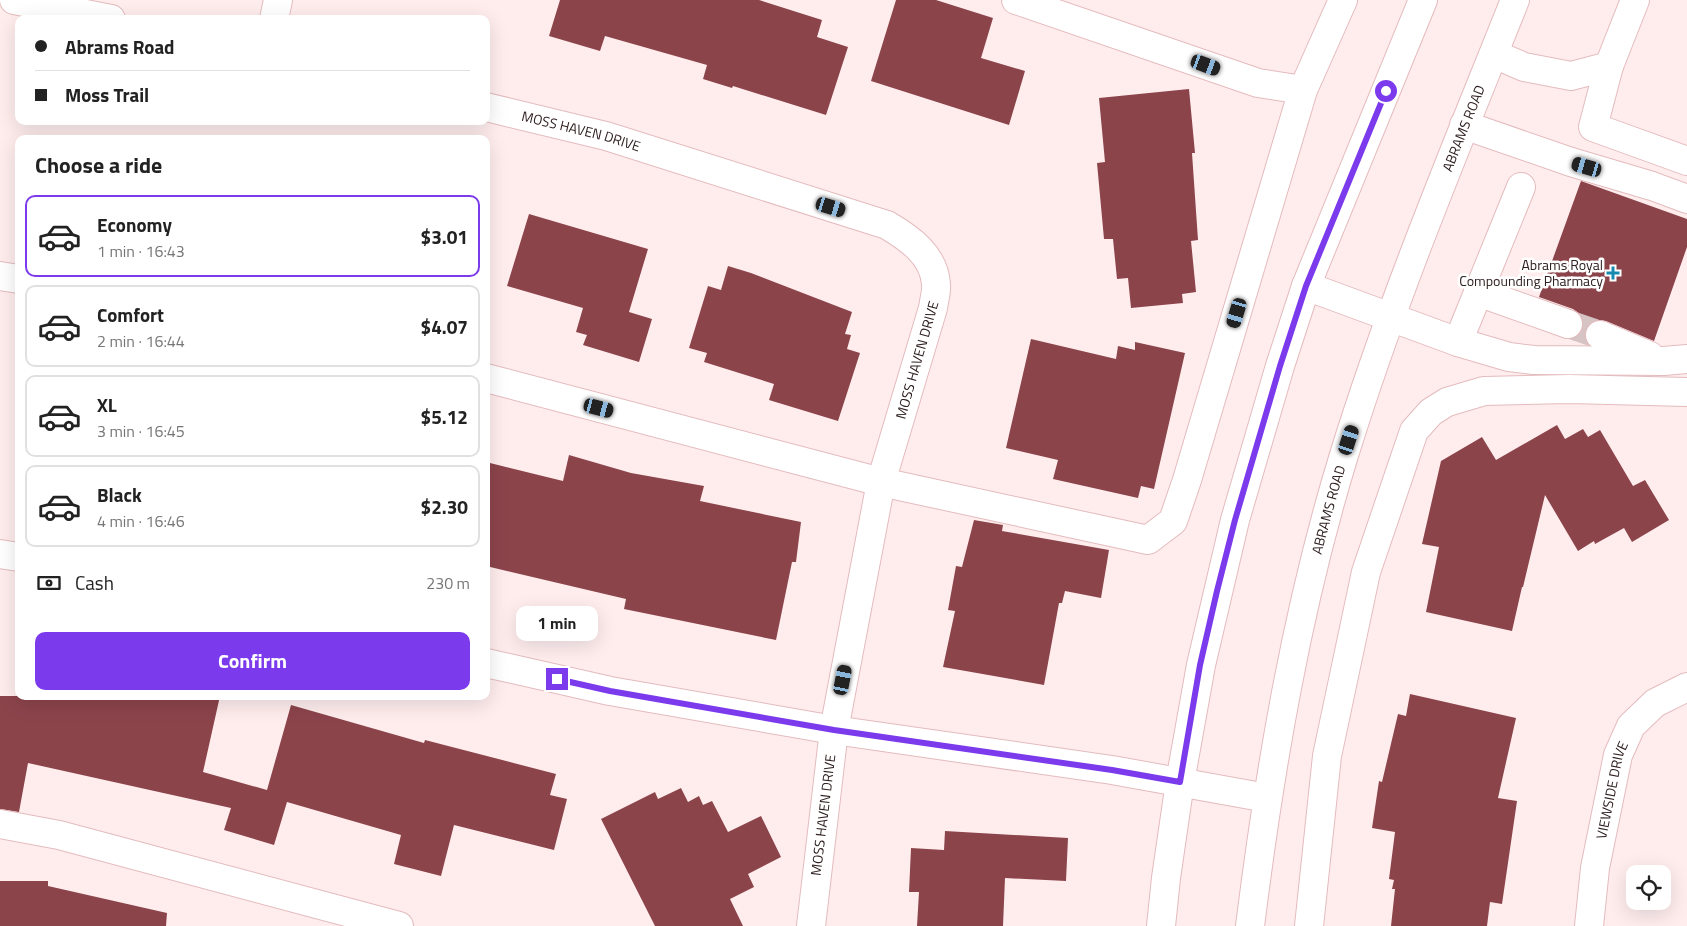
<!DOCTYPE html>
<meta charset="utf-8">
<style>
body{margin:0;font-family:"Titillium Web",sans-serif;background:#f6f6f6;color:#222;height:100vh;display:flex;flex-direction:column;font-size:19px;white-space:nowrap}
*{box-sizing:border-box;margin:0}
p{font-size:16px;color:#767676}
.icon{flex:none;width:28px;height:28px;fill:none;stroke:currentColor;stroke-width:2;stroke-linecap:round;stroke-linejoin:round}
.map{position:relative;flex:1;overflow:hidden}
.sheet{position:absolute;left:15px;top:135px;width:475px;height:565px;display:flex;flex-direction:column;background:#fff;border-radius:10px;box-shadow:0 5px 20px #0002}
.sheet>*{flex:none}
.top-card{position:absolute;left:15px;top:15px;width:475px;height:110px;border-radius:10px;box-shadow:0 5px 20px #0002;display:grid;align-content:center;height:110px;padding:0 20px;background:#fff}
.buttons{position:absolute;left:1626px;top:865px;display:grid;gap:10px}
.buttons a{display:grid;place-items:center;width:45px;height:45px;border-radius:10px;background:#fff;box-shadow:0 5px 20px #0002;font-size:25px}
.end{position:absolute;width:22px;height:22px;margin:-11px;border:6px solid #7c3aed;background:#fff;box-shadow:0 0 0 2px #fff}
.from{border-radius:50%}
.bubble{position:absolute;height:35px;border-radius:10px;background:#fff;box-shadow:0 5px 20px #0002;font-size:16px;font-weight:700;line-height:35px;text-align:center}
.car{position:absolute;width:15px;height:30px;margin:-15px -8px;border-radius:6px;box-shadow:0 0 4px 1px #0007;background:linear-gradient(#222 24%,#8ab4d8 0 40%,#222 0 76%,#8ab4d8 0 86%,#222 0)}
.top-card b{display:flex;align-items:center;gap:18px;height:48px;font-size:19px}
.top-card b+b{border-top:1px solid #e0e0e0}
.top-card i{width:12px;height:12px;background:#222}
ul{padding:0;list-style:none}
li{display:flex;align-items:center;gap:15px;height:82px;margin:0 10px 8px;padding:0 10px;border:2px solid #e0e0e0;border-radius:10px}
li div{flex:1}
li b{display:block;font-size:19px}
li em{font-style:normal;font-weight:700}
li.current{border-color:#7c3aed}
li>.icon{width:45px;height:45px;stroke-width:1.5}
h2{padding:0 20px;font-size:22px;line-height:60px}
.pay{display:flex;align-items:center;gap:12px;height:55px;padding:0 20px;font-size:19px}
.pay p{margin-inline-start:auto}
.cta{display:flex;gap:10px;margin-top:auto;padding:10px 20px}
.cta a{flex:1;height:58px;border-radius:10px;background:#7c3aed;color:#fff;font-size:20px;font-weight:700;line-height:58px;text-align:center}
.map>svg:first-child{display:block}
.building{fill:#8c444b}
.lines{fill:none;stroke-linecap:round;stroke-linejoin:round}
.minor-tunnel{stroke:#d6c4c5;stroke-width:28;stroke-dasharray:28 14;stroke-linecap:butt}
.minor-casing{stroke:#e4bbbd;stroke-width:30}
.major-casing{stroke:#e4bbbd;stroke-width:30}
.minor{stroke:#fff;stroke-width:28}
.major{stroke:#fff;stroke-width:28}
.route{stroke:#7c3aed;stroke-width:6}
.poi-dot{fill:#178baf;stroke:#fff;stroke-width:2}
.labels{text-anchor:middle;stroke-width:5;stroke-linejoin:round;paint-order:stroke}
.street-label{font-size:14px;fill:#302021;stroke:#fff}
.poi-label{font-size:14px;fill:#302021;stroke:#fff;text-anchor:end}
</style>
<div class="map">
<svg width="1687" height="926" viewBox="0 0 1687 926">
<rect width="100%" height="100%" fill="#ffedee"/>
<path class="building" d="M560,0H759L822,20L817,37L848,47L826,115L733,86L732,88L703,79L707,65L605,36L600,51L549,36Z
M896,0H936L993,18L981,58L1025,71L1009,125L871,81Z
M1189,89L1195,153H1192L1198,240L1191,241L1196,292L1182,294L1183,303L1131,308L1128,278L1117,279L1113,239H1104L1097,163L1105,162L1099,98Z
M1581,181L1687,219V247L1654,341L1606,321L1599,320L1591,322L1586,329L1584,336L1588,345L1572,339L1578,336L1583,329V322L1580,314L1573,309L1539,297Z
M529,214L648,249L629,312L652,319L639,362L583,345L587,335L576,332L583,308L507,286Z
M728,266L751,273L852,312L845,334L851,335L847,349L860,353L838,421L769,400L774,384L704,362L707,353L689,348L708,286L721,290Z
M1031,339L1116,359L1118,346L1135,350V342L1185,353L1154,489L1141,486L1138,498L1053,479L1058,460L1006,448Z
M1557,425L1565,439L1583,429L1588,437L1600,430L1633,486L1645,480L1669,520L1632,542L1624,528L1595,544L1594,541L1578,551L1545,495L1523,587H1522L1512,631L1426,612L1439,547L1422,544L1441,461L1482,437L1496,460Z
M569,455L631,473L704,486L700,501L801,522L796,562H792L776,640L624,609L626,599L486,566V462L563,481Z
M974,520L1003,525L1002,531L1109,550L1101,598L1065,591L1062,603H1059L1044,685L943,667L955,611L948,610L956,566L962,567Z
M1410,694L1516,718L1498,798L1517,801L1502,904L1490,902L1487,926H1391L1395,889H1392L1394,880L1389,879L1395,832L1372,828L1379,781L1382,782L1398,714L1406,716Z
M0,696H220L203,772L267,790L291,705L424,743L425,740L556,774L550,795L567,799L554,850L454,825L441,876L394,864L401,835L287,802L274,845L224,830L231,808L28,763L19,812L0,809Z
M681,788L688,802L699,796L703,805L712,801L728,832L761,816L781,857L748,874L754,887L730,899L743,926H655L601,819L655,792L658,799Z
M945,831L1068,838L1066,881L1005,878L1003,926H917L919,892H909L911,848L944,850Z
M0,881H48V886L167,913L166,926H0Z"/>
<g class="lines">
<path class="minor-tunnel" d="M1568,324L1600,335"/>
<defs>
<g id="minor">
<path d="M14,0L111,19"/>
<path d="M1016,0L1258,83L1303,90L1343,0"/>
<path d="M274,19L278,0"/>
<path d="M1494,54L1524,67L1571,76L1609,66L1635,0"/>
<path d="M1609,66L1593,127L1687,161"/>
<path id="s1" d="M486,107L606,136L887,225C909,238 934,255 936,284C937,291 934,300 933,308L881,482L834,730L811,926"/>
<path d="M1464,125L1571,162L1652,186L1687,199"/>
<path d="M0,276L19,279"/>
<path d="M1306,286L1458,342L1509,357L1534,360L1664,361L1687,359"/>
<path d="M1478,292L1568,324"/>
<path d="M1600,335L1650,356"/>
<path d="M1458,342L1521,187"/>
<path d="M486,378L881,482L1148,540L1173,521L1187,480L1303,90"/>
<path d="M0,554L19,557"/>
<path d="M486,663L610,691L834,730L1112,770L1267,798"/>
<path d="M0,824L59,835L399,926"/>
<path d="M1309,926L1327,756L1366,572L1414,431L1431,412L1447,402L1484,391L1569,389L1687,392"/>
<path id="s2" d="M1589,926L1595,868L1618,755L1631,726L1655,703L1687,687"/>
</g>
<g id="major">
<path d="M1161,926L1166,878L1180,782L1201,665L1235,520L1280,366L1306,286L1423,0"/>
<path id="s3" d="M1250,926C1270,767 1297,608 1344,455C1392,300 1455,150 1515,0"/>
</g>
</defs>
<use href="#minor" class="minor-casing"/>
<use href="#major" class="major-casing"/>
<use href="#minor" class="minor"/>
<use href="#major" class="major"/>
</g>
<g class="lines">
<path class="route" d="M557,679L610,691L834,730L1112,770L1180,782L1200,665L1217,591L1235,520L1280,366L1306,286L1386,91"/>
</g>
<path class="poi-dot" d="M1610.5 265.5h5v5h5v5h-5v5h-5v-5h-5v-5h5z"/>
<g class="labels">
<g class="street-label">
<text dy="5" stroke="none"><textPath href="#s3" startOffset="829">ABRAMS ROAD</textPath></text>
<text dy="5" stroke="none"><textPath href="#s1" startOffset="98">MOSS HAVEN DRIVE</textPath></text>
<text transform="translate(917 360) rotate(-74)" y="5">MOSS HAVEN DRIVE</text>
<text dy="5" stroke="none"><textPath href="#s3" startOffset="424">ABRAMS ROAD</textPath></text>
<text dy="5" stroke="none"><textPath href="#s2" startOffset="138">VIEWSIDE DRIVE</textPath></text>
<text transform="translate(823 815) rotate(-83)" y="5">MOSS HAVEN DRIVE</text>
</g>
<g class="poi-label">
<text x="1603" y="270">Abrams Royal<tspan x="1603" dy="16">Compounding Pharmacy</tspan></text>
</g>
</g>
</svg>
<div class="buttons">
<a><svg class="icon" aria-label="locate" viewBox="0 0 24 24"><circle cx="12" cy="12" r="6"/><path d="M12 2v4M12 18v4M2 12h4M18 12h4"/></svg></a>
</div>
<i class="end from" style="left:1386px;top:91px"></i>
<i class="end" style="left:557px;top:679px"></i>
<div class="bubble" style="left:516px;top:606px;width:82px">1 min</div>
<i class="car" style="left:1206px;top:65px;rotate:110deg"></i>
<i class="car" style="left:1587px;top:167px;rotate:286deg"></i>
<i class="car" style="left:831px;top:207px;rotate:107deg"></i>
<i class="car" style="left:1237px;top:313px;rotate:197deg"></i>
<i class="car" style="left:599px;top:408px;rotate:105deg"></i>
<i class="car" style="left:1349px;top:440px;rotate:18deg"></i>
<i class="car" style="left:843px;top:680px;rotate:11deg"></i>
<div class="top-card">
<b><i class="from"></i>Abrams Road</b>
<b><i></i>Moss Trail</b>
</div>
<section class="sheet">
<h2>Choose a ride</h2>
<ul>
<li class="current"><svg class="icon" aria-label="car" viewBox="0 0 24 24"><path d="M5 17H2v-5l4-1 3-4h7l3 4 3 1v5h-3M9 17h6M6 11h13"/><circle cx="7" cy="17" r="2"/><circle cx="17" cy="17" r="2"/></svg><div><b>Economy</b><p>1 min · 16:43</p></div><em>$3.01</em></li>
<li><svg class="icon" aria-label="car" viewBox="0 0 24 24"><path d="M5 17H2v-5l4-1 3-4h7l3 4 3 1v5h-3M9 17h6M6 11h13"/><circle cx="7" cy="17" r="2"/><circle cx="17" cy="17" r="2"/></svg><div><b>Comfort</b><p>2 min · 16:44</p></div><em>$4.07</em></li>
<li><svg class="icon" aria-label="car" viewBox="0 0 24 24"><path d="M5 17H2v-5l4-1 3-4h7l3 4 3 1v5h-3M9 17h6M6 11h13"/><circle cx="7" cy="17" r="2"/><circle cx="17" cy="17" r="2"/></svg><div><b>XL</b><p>3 min · 16:45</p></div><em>$5.12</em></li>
<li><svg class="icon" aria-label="car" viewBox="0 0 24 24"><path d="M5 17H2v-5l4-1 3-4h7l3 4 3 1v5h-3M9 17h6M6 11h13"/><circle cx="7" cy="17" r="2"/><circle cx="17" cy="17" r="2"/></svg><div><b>Black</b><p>4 min · 16:46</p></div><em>$2.30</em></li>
</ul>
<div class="pay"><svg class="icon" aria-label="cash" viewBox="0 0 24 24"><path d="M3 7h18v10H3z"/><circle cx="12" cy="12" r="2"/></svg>Cash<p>230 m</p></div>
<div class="cta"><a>Confirm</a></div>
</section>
</div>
